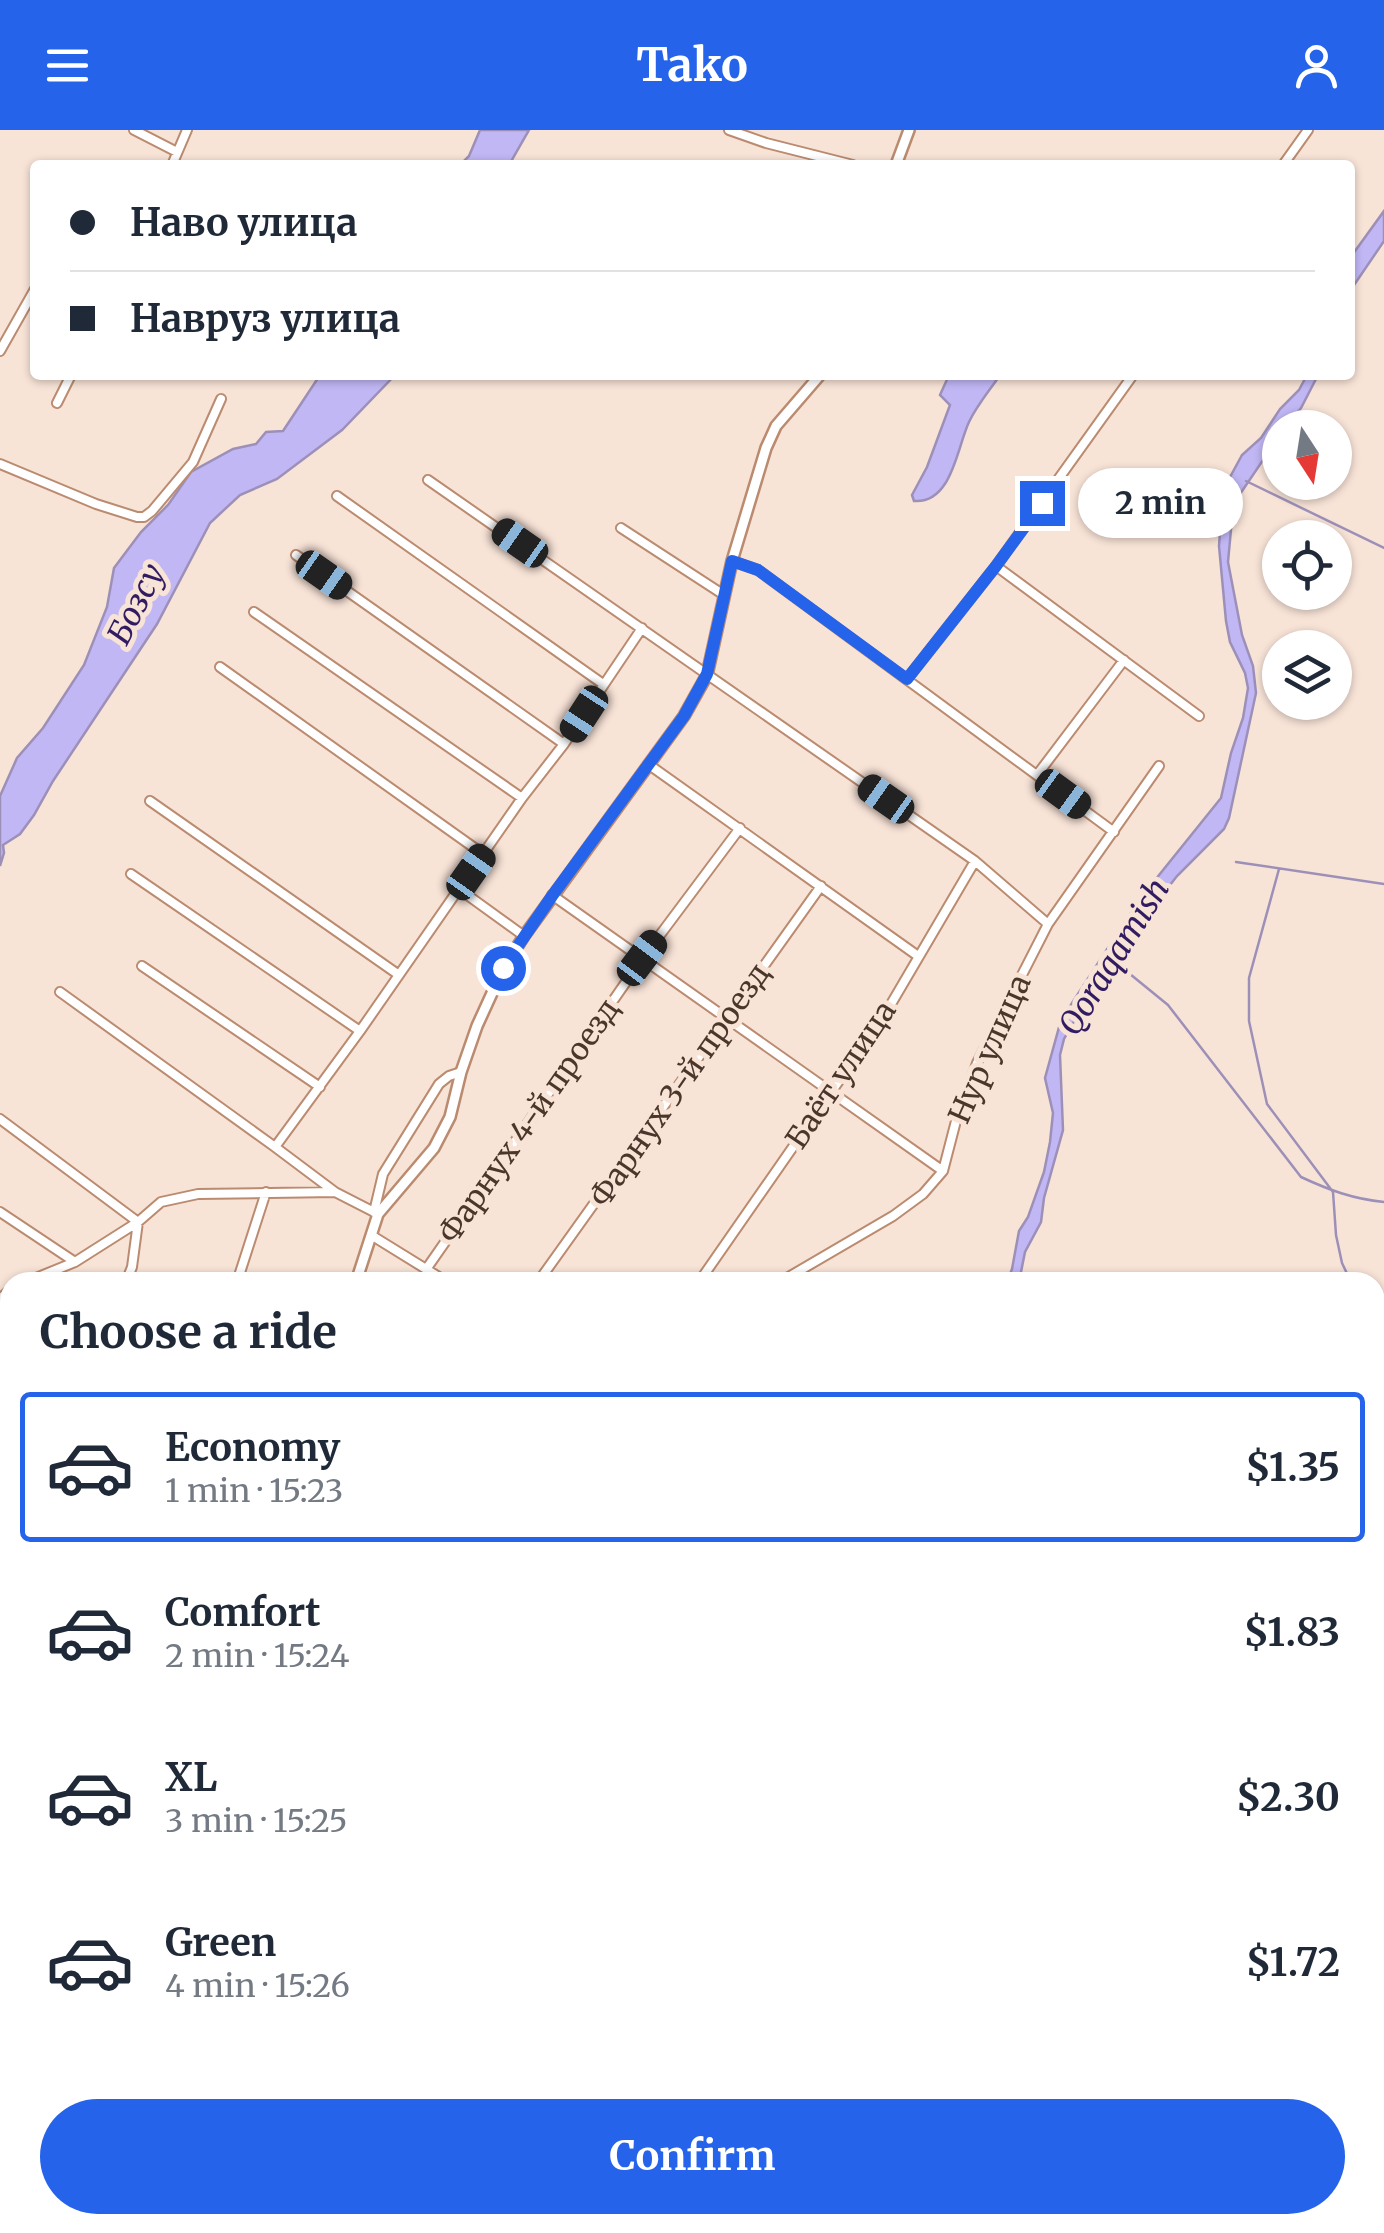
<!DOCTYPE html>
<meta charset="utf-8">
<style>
body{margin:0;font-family:Merriweather,serif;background:#f6f6f7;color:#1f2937;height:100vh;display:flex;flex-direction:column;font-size:38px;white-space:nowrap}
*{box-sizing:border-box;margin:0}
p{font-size:32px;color:#747a83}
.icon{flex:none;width:55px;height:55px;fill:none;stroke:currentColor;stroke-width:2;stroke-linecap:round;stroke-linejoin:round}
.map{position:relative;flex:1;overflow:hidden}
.side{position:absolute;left:0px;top:1142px;width:1385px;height:962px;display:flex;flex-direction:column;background:#fff;border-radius:30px 30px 0 0;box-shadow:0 2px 8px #0004}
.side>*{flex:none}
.top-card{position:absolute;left:30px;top:30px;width:1325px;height:220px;border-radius:10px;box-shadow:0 2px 8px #0004;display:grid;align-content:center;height:220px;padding:0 40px;background:#fff}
.needle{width:65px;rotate:168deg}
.fabs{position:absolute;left:1262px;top:280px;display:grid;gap:20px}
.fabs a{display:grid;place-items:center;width:90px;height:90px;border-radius:50%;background:#fff;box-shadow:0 2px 8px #0004;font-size:50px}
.end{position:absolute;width:45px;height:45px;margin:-22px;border:12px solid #2563eb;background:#fff;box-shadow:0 0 0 5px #fff}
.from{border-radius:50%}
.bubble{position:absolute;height:70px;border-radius:35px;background:#fff;box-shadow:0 2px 8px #0004;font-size:32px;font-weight:700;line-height:70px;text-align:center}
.car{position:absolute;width:30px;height:60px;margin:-30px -15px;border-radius:12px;box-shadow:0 0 8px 2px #0007;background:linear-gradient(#222 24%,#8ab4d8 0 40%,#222 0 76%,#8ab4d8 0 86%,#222 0)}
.top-card b{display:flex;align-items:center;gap:35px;height:95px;font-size:38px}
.top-card b+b{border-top:2px solid #e0e1e3}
.top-card i{width:25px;height:25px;background:#1f2937}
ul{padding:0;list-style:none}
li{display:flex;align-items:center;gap:30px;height:150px;margin:0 20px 15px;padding:0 20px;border:5px solid transparent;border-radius:10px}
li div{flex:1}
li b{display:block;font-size:38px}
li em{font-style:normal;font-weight:700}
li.active{border-color:#2563eb}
li>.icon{width:90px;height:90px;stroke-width:1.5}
h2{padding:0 40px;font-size:45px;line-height:120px}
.action{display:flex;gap:20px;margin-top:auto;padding:20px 40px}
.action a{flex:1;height:115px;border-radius:60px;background:#2563eb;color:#fff;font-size:40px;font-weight:700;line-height:115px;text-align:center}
header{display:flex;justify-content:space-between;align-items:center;height:130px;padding:0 40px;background:#2563eb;color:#fff;font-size:45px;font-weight:700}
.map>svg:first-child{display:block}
.water{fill:#c1b7f5;stroke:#9d90b8;stroke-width:2.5}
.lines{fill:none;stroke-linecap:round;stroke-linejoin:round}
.stream{stroke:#9d90b8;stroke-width:2.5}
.minor-casing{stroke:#bb8b70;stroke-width:12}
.tertiary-casing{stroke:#bb8b70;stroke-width:14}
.minor{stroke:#fff;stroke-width:8}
.tertiary{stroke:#fff;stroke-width:9}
.route{stroke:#2563eb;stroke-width:12}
.labels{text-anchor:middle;stroke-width:10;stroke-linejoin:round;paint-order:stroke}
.street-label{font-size:30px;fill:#4a362a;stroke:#f8e3d7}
.water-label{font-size:32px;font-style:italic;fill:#311c62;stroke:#f8e3d7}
</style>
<header><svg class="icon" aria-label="menu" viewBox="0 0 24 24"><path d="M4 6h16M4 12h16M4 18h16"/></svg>Tako<svg class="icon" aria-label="person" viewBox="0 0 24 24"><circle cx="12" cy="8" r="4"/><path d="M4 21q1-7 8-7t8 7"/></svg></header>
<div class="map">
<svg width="1384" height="2103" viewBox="0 0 1384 2103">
<rect width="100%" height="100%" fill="#f8e3d7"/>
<path class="water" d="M480,0H529L509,35H460L469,26Z
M1384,81V111L1350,161V128Z
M320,245H395L342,300L277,349L240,365L210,393L157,494L53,651L34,685L20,704L3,715L4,723L0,736V666L17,628L43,598L84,535L107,477L114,438L141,402L168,375L191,342L233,319L256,314L266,302L283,301Z
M949,245H1000C990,260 977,275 969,292C957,317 952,374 914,371L912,365L927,337L950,275L940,265Z
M1307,245H1318L1301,278L1285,297L1280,298V305L1238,367L1232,389L1228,432L1242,505L1253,536L1256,563L1229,688L1224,699L1177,746L1125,813L1120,824L1104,839L1064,909L1060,925L1063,1000L1044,1068L1041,1092L1025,1122L1019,1152H1007L1012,1139L1019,1101L1028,1087L1044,1042L1050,1012L1053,983L1045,948L1061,890L1139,770L1221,668L1231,623L1243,588L1248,558L1245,543L1230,512L1226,491L1219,416L1223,360L1242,325L1261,308L1280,279L1299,260Z"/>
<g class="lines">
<path class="stream" d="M1246,351L1384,418
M1236,732L1384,754
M1279,739L1249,848V891L1267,974L1333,1062L1336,1105L1342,1133L1351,1152
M1114,831L1168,875L1301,1047C1329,1060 1353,1069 1384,1072
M1375,1201L1384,1216"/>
<defs>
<path id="minor" d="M134,0L177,22
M729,0L766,13L853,35
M172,35L187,0
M1283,35L1308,0
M0,221L35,159
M57,273L71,245
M0,334L96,374L137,387H144L152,381L193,332L221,269
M428,350L975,731L1048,794
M337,366L603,554
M621,398L724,465
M296,425L564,614
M732,431L758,440L1114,702
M996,436L1199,586
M254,482L522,668
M220,537L483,724
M907,549L996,436L1133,245
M648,634L918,826
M1037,645L1124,530
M150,671L399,845
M131,744L360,901
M459,759L524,806
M552,765L943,1041
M142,836L320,957
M60,862L275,1017
M0,989L138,1092L132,1137L126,1152
M335,1062L275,1017L360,901L522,668L564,614L642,498
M0,1082L75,1132
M374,1082L383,1044L439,954L449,946L461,942
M371,1105L447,1152
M427,1138L642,829L740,698
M26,1152L75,1132L138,1092L161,1072L198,1064L335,1062L378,1084
M237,1152L266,1062
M538,1152L821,756
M699,1152L884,886L975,731
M780,1152L893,1086L923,1064L943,1041L957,987L977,933L1048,794L1159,636
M0,1172L1,1168L10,1160
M0,1421L10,1424
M1375,1482L1384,1485
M0,1529L10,1499
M0,1757L10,1763
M0,1830L10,1837
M0,1967L10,1974
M0,2068L10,2057
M0,2092L13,2103
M195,2095L206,2103
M380,2095L392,2103
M501,2095L513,2103
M685,2095L697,2103
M741,2103L743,2095"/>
<path id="tertiary" d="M896,35L909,0
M356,1152L378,1084L434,1018L450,987L461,942L477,896L503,839L524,806L684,586L707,545L732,431L766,318L776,296L820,245
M71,2103L73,2095"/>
</defs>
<use href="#minor" class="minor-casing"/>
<use href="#tertiary" class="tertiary-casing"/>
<use href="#minor" class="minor"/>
<use href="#tertiary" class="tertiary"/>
</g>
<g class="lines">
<path class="route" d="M503,838L552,766L684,586L707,544L732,431L758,440L907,549L996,436L1042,373"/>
</g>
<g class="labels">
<g class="street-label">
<text transform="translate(990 919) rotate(-66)" y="10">Нур улица</text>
<text transform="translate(841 945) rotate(-56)" y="10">Баёт улица</text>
<text transform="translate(680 955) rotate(-55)" y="10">Фарнух 3-й проезд</text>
<text transform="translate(529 991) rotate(-55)" y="10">Фарнух 4-й проезд</text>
</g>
<g class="water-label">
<text transform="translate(136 474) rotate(-63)" y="11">Бозсу</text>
<text transform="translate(1114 827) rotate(-58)" y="11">Qoraqamish</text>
</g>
</g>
</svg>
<div class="fabs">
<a><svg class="needle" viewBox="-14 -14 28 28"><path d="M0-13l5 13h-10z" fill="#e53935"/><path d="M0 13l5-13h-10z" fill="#747a83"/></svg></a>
<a><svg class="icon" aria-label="locate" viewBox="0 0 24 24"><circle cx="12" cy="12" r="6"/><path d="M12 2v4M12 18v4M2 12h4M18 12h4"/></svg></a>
<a><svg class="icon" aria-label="layers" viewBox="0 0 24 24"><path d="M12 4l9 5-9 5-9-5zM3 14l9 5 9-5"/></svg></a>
</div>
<i class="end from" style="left:503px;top:838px"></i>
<i class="end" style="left:1042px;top:373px"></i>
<div class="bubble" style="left:1078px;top:338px;width:165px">2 min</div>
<i class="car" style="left:520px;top:413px;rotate:305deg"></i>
<i class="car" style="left:324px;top:445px;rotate:125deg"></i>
<i class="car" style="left:584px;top:584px;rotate:213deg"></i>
<i class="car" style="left:1063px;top:664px;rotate:126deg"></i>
<i class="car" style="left:886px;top:669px;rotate:305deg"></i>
<i class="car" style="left:471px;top:742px;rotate:35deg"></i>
<i class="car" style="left:642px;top:828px;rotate:37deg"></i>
<div class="top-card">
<b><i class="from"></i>Наво улица</b>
<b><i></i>Навруз улица</b>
</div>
<section class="side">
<h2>Choose a ride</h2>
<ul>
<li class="active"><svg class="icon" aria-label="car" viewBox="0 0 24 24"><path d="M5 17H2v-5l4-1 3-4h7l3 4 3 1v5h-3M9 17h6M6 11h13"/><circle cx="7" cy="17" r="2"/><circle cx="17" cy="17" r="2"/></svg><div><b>Economy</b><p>1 min · 15:23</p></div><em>$1.35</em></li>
<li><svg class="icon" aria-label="car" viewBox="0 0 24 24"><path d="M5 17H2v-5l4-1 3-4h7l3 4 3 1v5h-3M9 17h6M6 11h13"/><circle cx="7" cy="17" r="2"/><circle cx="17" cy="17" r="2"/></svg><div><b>Comfort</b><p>2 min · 15:24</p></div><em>$1.83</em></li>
<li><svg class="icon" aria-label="car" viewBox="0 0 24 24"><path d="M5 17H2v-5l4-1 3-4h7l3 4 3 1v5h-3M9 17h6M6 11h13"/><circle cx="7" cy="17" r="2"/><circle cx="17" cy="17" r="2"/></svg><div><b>XL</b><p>3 min · 15:25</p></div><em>$2.30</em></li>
<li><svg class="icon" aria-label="car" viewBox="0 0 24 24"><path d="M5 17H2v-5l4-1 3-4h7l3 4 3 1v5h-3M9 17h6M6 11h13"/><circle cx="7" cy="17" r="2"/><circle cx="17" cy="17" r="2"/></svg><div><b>Green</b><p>4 min · 15:26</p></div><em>$1.72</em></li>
</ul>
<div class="action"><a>Confirm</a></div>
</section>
</div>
